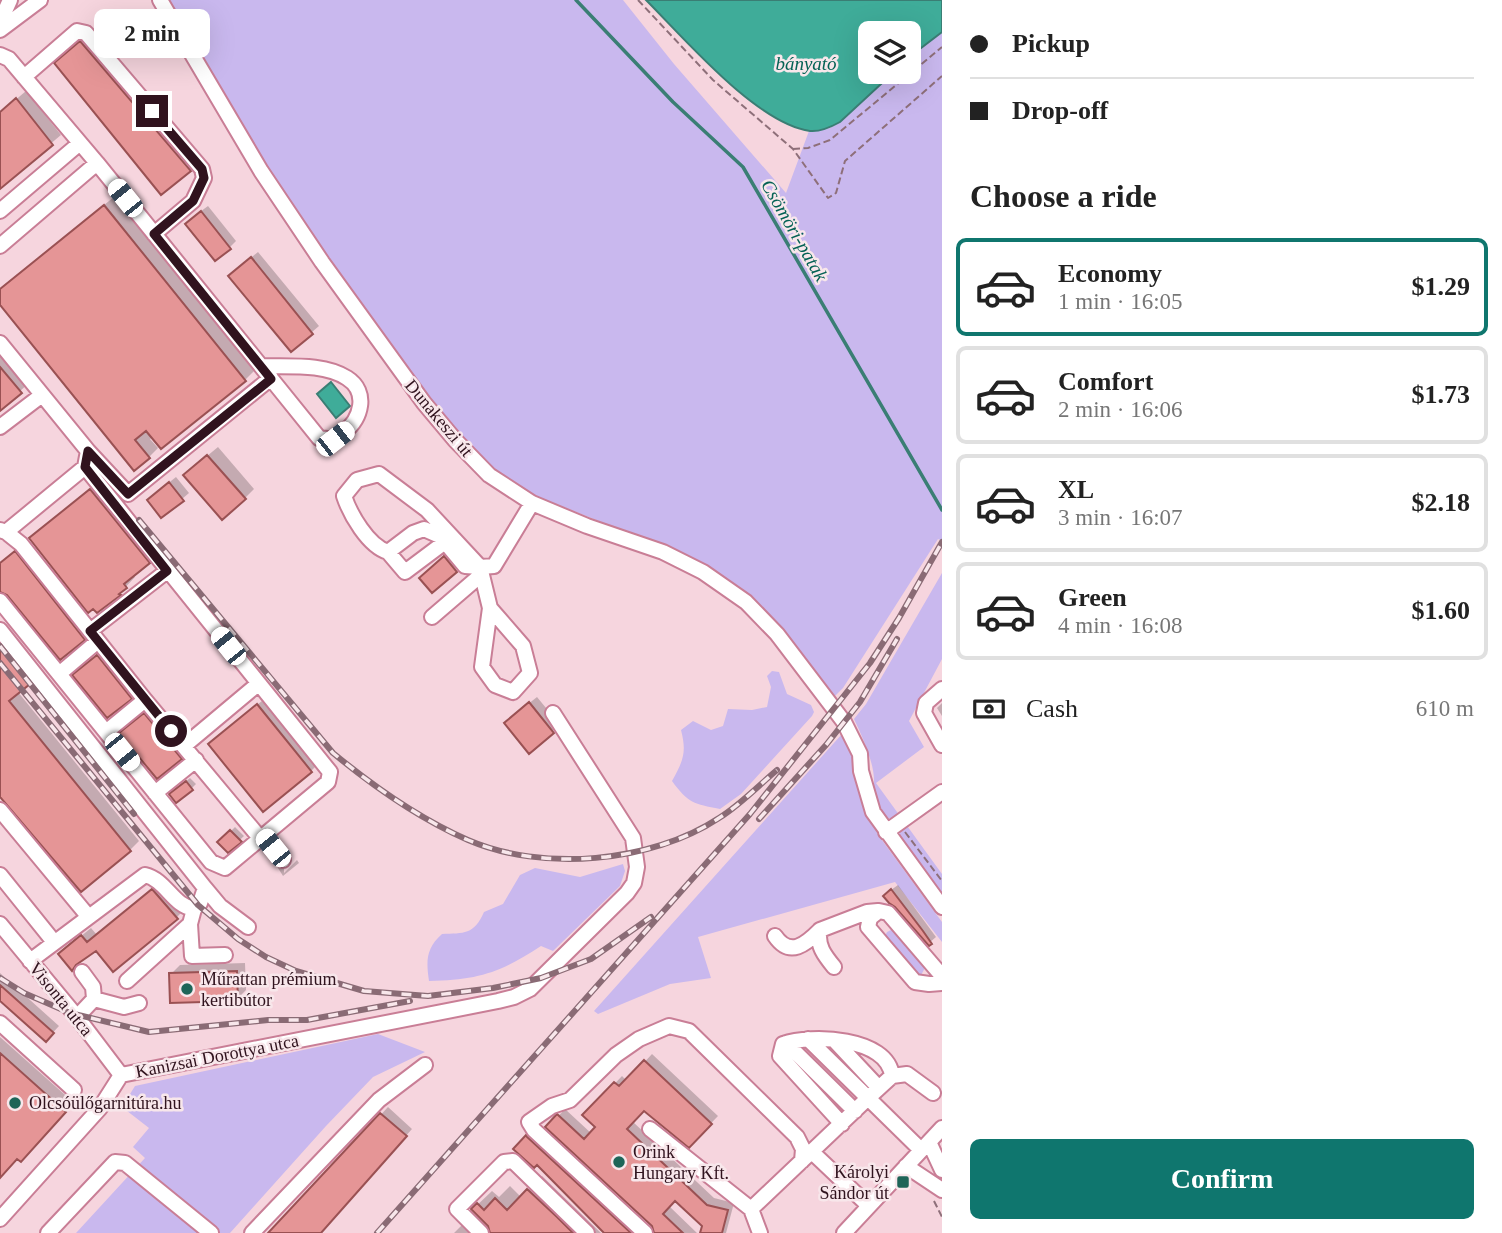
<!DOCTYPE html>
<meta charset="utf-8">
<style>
body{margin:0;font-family:"Times New Roman",serif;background:#f2f2f2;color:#222;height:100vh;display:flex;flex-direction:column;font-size:26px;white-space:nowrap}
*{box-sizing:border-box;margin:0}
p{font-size:23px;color:#767676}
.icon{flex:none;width:38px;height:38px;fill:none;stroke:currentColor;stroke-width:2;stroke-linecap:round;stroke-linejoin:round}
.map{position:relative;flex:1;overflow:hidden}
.panel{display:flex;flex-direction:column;background:#fff;width:560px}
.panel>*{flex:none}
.guide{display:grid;align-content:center;height:154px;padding:0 28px;background:#fff}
.fabs{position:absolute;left:858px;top:21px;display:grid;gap:14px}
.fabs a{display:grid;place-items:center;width:63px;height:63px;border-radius:10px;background:#fff;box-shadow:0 7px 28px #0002;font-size:35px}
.end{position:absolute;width:32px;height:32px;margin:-16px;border:9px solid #30131e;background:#fff;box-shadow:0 0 0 4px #fff}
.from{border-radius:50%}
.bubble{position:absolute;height:49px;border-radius:10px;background:#fff;box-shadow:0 7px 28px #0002;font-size:23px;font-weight:700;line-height:49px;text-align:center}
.car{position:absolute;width:21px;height:42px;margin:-21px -10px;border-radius:9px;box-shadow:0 0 5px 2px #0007;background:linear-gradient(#fff 24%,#345 0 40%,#fff 0 76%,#345 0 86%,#fff 0)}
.guide b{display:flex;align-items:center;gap:24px;height:66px;font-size:26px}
.guide b+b{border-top:2px solid #e0e0e0}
.guide i{width:18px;height:18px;background:#222}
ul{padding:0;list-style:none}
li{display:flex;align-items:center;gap:21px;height:98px;margin:0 14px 10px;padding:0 14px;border:4px solid #e0e0e0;border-radius:10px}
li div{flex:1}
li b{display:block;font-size:26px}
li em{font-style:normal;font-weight:700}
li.on{border-color:#0f766e}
li>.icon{width:63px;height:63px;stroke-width:1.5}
h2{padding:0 28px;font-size:32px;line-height:84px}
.pay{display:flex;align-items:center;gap:18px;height:77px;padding:0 28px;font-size:26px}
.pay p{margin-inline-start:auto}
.button{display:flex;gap:14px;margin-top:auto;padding:14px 28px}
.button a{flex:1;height:80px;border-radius:10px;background:#0f766e;color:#fff;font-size:28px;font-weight:700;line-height:80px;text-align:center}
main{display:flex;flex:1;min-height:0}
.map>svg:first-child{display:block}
.green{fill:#c9b8ee}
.water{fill:#3fac99;stroke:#3a7e74;stroke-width:2}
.shadow{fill:#0003}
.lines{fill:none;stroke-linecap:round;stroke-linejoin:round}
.stream{stroke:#3a7e74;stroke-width:3.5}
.building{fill:#e59596;stroke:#9a5153;stroke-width:2}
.minor-casing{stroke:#c97e96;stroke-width:18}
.path{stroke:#8e6f79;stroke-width:2;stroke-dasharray:7 3.5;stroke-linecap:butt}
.minor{stroke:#fff;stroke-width:14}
.rail-casing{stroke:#8a6b75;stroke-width:6}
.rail{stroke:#f8e7eb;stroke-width:3.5;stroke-dasharray:10;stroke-linecap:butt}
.route{stroke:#30131e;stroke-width:9}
.poi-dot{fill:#1e6558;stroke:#f8e7eb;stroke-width:2.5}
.labels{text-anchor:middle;stroke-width:5;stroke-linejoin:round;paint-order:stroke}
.street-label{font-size:18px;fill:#30131e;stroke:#f8e7eb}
.poi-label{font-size:18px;fill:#30131e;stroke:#f8e7eb;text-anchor:start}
.water-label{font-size:19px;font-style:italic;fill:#056255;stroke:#f8e7eb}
</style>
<main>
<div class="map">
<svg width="942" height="1233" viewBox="0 0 942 1233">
<rect width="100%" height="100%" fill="#f6d5de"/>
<path class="green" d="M168,0H623L674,64L786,193L809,131L830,128L840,122L894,72H908V58L942,32V541L938,539L843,688L835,696L787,635L749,598L664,547L536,496L492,467L457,435L328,259L269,169Z
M942,573V659L909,721L924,747L876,783L942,874V903L898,840L900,830L894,819L881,817L872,791C880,774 862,736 854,719L866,704Z
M772,671L779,672L787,694L811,705L814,712L812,716L741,794L720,809C694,804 688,803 672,781C683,761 687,753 681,730L693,721L711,730L723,726L728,709L752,710L767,707L771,687L767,676Z
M842,734L851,752L862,802L879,836L942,922V942L895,882L698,937L711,978L670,984L598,1014L594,1011Z
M623,864L625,871L620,886L553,951L541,946C500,973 478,980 429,981C426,961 426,948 442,934C464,933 474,935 484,912L503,904L520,875L535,868L580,877Z
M895,928L926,966L920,977L916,976L884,938L887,932Z
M378,1034L425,1052L373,1077L326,1126L230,1233H76L145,1158L133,1147L149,1128L122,1107L135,1086Z"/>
<path class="water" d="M646,0H942V32L908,58V33H870V72H894L840,122C831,127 821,132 810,131C757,124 684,38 646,0Z
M331,382L350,406L336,418L317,394Z"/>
<path class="shadow" d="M90,34L199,161L190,170L66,54Z
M26,91L61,135L0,186V113Z
M114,197L254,371L245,380L153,437L150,439L158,448L149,457L0,302V290L3,286Z
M208,206L236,241L230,247L193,217Z
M258,252L319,326L291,350L237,269Z
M0,347L29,383L0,409Z
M218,447L254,489L245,498L195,466Z
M176,477L189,493L182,499L156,493Z
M100,481L158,553L133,575L135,577L119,594L31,538Z
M25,544L93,629L84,638L0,564Z
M452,551L462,564L432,590L428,571Z
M0,634L38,673L18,692L139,841L130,850L0,794Z
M107,647L139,688L130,697L84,666Z
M267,697L320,762L311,771L219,735Z
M537,697L560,725L529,751L513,716Z
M942,703V716L937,708Z
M154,706L190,749L181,758L131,724Z
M190,778L196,784L192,788L175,790Z
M235,827L244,836L228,851L220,842Z
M297,860L299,863L283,876L278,868L281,865H287L284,868V873Z
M162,882L185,909L177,917L96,949L69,946L91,928L97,935Z
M898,885L936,937L929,943L891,890Z
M245,963L246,990L237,999L171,974L180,965Z
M0,973L59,1026L46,1040L0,999Z
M0,1037L73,1102L29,1151L18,1157L0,1177Z
M652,1054L718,1116L689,1146L644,1108L632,1121L714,1198L734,1203L726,1233H702L704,1226L675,1199L669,1206L697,1233H656L653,1225L548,1127L565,1109L592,1134L598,1127L585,1115L622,1076L627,1081Z
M388,1107L412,1129L319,1233H271Z
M534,1130L645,1233H607L537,1163L516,1149Z
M542,1176L601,1233H491L490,1226L473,1209L492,1191L499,1197L510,1186L521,1197Z
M467,1220L478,1233H454Z"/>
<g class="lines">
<path class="stream" d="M576,0L673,102L743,167L942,510"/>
</g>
<path class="building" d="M80,41L191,171L161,195L54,63Z
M16,98L53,145L0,189V112Z
M104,205L246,381L161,449L146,431L135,440L150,458L134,471L0,305V289Z
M201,211L231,249L215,261L185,224Z
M251,257L313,334L291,352L228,276Z
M0,367L22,393L0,411Z
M207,455L246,499L222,520L183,475Z
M169,482L184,501L161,518L147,500Z
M90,489L150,563L124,584L127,588L119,594L121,595L97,613L93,609L88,613L29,538Z
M15,551L85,640L60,660L7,595L0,592V563Z
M444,556L457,572L432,593L419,578Z
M0,647L30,684L9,701L131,851L81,892L0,797Z
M97,655L132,699L107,718L72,675Z
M529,702L554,733L529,754L504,723Z
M257,704L312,772L263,812L208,744Z
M144,713L182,759L157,779L119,733Z
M186,781L193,790L176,803L169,794Z
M230,830L242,842L228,853L217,842Z
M152,889L178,919L113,972L96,951L76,965L72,971L58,954L81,935L87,942Z
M891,889L923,931L932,944L929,946L895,907L889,903L883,896Z
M237,971L238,1001L170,1003L169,973Z
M0,985L54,1033L46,1042L0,1001Z
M0,1053L66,1112L21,1162L17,1159L0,1178Z
M644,1060L712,1124L689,1148L644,1111L627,1129L707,1205L728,1210L722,1233H700L702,1226L675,1201L663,1214L683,1233H654L652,1226L545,1127L557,1114L584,1139L595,1127L582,1115L614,1082L619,1086Z
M380,1113L407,1136L321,1233H268Z
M526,1135L527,1137L631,1233H604L537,1165L534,1168L513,1149Z
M527,1189L557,1217L573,1233H490L488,1226L471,1209L477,1203L484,1210L495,1198L507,1210Z"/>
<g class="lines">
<defs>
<path id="minor" d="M160,0L261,171L322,262L424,403L455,440L489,475L532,503L587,526L663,552L703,572L746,602L777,634L844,722L860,754L861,771L873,812L942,907
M0,22L10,0
M0,30L40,0
M0,55L9,59L97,163L319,438C323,438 331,440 335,439C339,437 341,434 344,432C361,419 369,392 347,378C324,363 288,367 262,366
M24,77L77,31L86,33L202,169L204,178L193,201L154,234
M0,211L80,143
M0,246L97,163
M0,343L88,451L85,467L330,772L328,782L225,868L211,862L0,601
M0,427L42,395
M88,451L128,494L271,378
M0,530L6,532L85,467
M6,532L21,544L145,700L260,838
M388,552L405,572L445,542
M490,608L482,667L495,685L513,692L530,673L523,646L490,608L480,567L465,566L440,536L424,529L413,533L388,552C368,546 350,514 344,496L357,480L379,474L427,510L480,567L494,566L532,503
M432,617L482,574
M0,630L205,888L200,903L194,909C173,906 166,880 145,875L30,961
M90,631L167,571
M59,674L98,641
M942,689L926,703L924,713L942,745
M106,732L145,700
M184,746L258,684
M155,793L196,760
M0,810L88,916
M886,832L942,792
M263,836L283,860
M0,875L54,942
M205,888L220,906L248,927
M0,924L77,1017L121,1075
M190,924L192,956L225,955
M775,936C790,958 806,944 820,930
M834,967C825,956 816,945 820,930L867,912L878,911
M942,976L888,913L879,911L870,918L868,927L915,982L929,984L942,983
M127,981L190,924L194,909
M94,999L124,1007L139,1003
M77,1017L94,999L93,987L82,972
M0,1023L74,1090
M808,1039L868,1098L892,1076L907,1074L933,1093
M834,1040L879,1088
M786,1043L855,1111
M842,1124L780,1056L783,1044C811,1034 888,1037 892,1076
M650,1129L751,1209L868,1098L921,1150
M929,1142L942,1170
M812,1152L869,1206
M906,1166L942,1190
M751,1209L760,1233
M0,1219L100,1108L121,1075L498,1001L514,997L530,989L627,893L634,883L637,867L633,838L553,713
M48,1233L115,1162L125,1163L211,1233
M252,1233L379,1100L425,1065
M481,1233L457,1209L504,1162L513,1161L587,1233
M645,1233L534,1130L529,1122L552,1106L570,1100L616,1055L639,1039L669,1026L689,1031L797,1137L803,1149L802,1161
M844,1233L942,1128"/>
</defs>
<use href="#minor" class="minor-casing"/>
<path class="path" d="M638,0L713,80L793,149L828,198L836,193L845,161L942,76
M793,149L808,148L830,140L942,47
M905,832L942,881
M934,1201L942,1217"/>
<use href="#minor" class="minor"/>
<defs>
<path id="rail" d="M139,520L333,753C373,786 420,819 468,840C542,872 651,863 719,818C740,805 758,786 777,770
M0,646L134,814
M0,663L198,905L238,939L266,957L296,971L364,991L428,996L493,988L541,978L591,959L651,917
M759,819L826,745L860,702L897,639
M0,978L24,993L70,1013L149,1032L268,1020H307L410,1001
M377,1233L750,814L870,663L899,618L942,542"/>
</defs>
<use href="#rail" class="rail-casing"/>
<use href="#rail" class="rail"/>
</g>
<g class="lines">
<path class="route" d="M152,111L202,169L204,178L193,201L154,234L271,379L128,494L88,451L85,467L167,571L90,631L171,731"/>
</g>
<g class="poi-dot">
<circle cx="187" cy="989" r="7"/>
<circle cx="15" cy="1103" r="7"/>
<circle cx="619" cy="1162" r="7"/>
<rect x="896" y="1175" width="14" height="14" rx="3.5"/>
</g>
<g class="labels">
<g class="street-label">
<text transform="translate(439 418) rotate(50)" y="6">Dunakeszi út</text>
<text transform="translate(61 999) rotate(51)" y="6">Visonta utca</text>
<text transform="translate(217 1056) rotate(-11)" y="6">Kanizsai Dorottya utca</text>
</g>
<g class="poi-label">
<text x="201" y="985">Műrattan prémium<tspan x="201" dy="21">kertibútor</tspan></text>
<text x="29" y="1109">Olcsóülőgarnitúra.hu</text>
<text x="633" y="1158">Orink<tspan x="633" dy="21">Hungary Kft.</tspan></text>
<text x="889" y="1178" text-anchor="end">Károlyi<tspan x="889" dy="21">Sándor út</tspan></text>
</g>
<g class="water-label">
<text x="806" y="70">bányató</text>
<text transform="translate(795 230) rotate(60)" y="7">Csömöri-patak</text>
</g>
</g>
</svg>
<div class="fabs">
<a><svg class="icon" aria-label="layers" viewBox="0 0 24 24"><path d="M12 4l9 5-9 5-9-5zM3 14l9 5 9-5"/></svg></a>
</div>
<i class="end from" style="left:171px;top:731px"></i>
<i class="end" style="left:152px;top:111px"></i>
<div class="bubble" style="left:94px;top:9px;width:116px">2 min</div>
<i class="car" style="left:125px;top:198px;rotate:321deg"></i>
<i class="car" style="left:335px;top:439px;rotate:52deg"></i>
<i class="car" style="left:228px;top:646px;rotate:321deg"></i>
<i class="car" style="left:122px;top:752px;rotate:141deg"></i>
<i class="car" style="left:273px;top:848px;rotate:321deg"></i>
</div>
<section class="panel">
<div class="guide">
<b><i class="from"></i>Pickup</b>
<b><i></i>Drop-off</b>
</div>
<h2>Choose a ride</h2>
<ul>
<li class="on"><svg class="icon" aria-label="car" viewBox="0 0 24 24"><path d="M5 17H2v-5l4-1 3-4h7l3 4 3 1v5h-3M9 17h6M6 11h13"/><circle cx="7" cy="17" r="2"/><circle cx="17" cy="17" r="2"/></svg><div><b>Economy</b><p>1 min · 16:05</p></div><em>$1.29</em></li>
<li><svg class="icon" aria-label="car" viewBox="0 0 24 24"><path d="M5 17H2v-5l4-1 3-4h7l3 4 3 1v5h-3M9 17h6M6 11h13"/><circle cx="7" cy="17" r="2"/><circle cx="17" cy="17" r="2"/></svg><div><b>Comfort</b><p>2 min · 16:06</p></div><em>$1.73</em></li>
<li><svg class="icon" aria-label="car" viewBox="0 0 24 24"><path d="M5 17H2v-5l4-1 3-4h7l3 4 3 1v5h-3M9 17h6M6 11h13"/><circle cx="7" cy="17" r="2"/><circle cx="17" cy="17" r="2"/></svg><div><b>XL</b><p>3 min · 16:07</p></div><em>$2.18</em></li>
<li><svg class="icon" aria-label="car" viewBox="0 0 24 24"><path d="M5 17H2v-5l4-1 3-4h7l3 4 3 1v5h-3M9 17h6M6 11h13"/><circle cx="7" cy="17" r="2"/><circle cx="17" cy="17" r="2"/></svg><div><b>Green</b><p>4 min · 16:08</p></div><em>$1.60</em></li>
</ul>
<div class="pay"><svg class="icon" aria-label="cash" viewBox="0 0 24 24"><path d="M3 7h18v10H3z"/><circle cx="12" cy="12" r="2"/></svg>Cash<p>610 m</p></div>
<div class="button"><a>Confirm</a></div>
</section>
</main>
